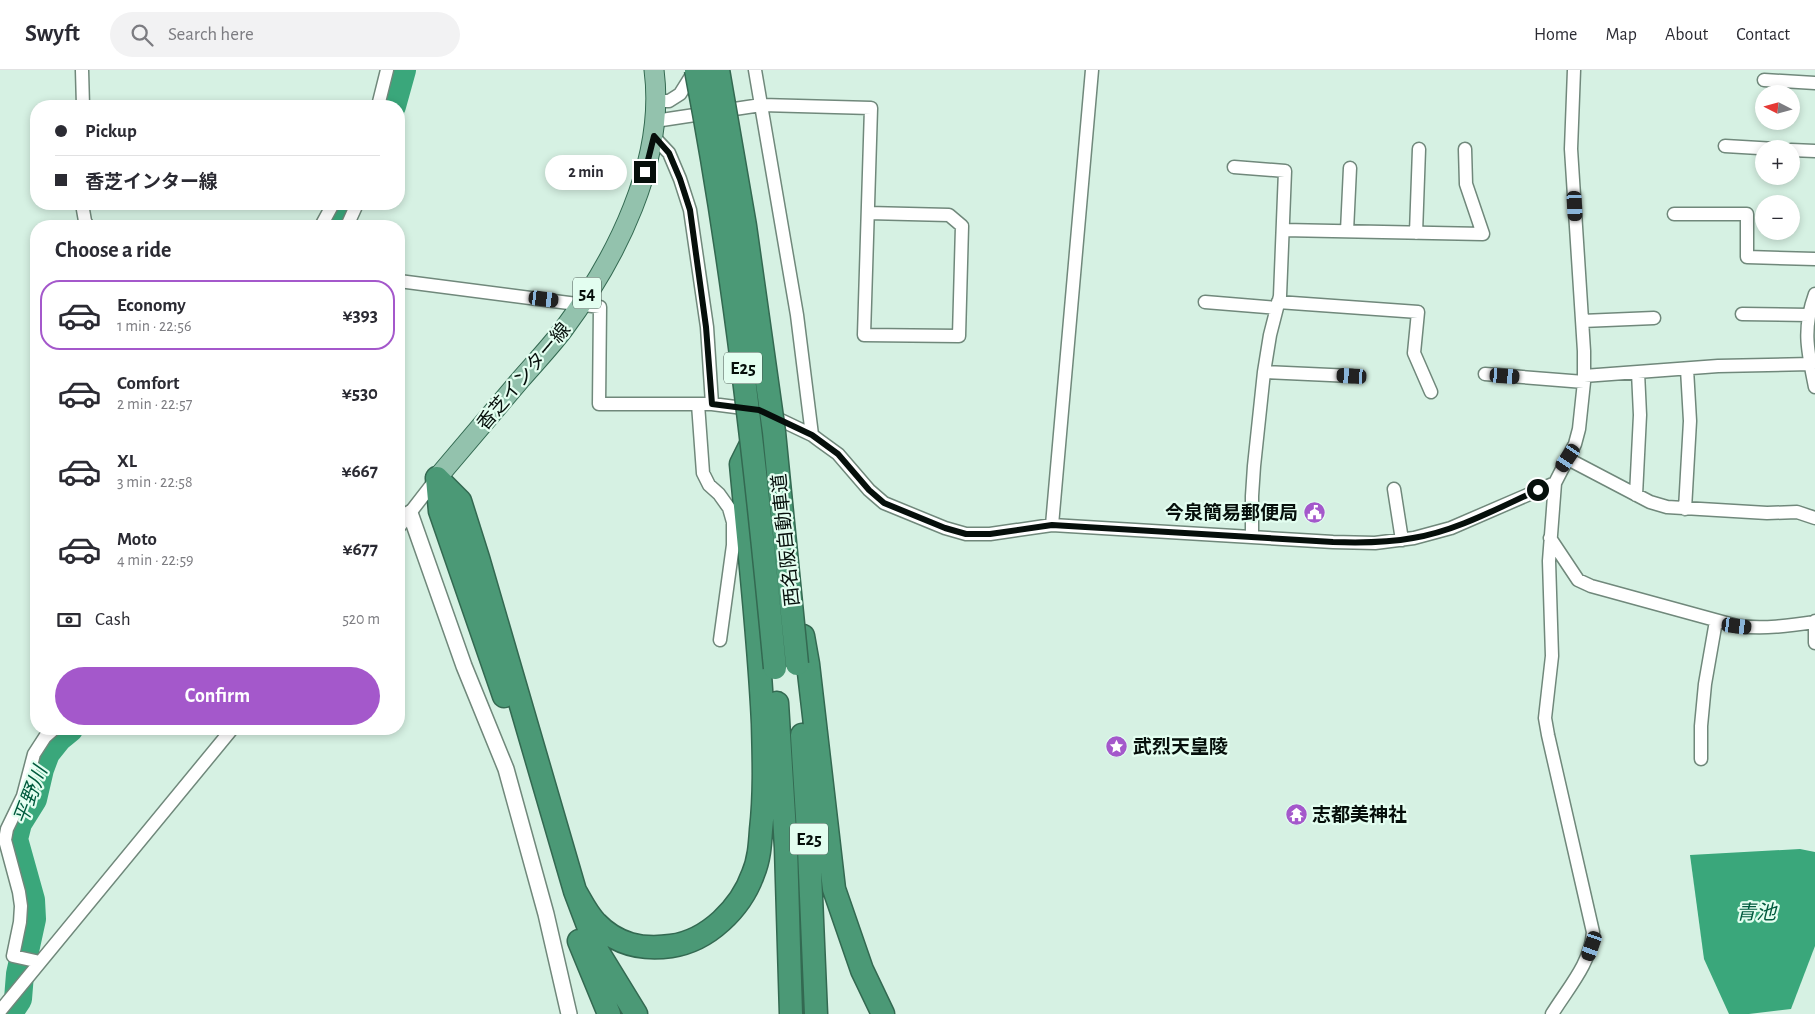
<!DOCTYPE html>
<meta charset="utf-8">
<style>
body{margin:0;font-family:"Alegreya Sans","Noto Sans JP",sans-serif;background:#f2f2f3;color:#2b2b33;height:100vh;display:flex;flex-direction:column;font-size:19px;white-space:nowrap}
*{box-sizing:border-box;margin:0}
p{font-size:16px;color:#7c7c81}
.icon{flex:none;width:28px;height:28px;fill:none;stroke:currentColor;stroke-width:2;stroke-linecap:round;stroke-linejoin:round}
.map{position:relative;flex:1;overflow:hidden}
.drawer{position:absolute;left:30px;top:150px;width:375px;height:515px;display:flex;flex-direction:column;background:#fff;border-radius:20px;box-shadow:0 2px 8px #0003}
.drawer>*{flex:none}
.top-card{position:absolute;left:30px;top:30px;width:375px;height:110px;border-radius:20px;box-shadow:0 2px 8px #0003;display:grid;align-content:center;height:110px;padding:0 25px;background:#fff}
.needle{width:32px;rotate:276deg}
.fabs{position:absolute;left:1755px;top:15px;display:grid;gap:10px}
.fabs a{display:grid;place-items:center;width:45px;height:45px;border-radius:50%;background:#fff;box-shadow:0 2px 8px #0003;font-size:25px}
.end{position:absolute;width:22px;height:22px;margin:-11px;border:6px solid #060f0b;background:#fff;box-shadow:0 0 0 2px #fff}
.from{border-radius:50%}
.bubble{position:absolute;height:35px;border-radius:18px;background:#fff;box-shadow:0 2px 8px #0003;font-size:16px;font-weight:700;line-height:35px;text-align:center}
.car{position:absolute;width:15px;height:30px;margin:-15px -8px;border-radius:6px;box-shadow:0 0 4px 1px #0007;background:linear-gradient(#222 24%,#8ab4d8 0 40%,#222 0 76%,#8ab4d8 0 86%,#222 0)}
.top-card b{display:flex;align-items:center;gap:18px;height:48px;font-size:19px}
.top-card b+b{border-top:1px solid #e1e1e2}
.top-card i{width:12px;height:12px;background:#2b2b33}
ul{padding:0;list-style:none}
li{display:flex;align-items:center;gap:15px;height:70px;margin:0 10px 8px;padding:0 15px;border:2px solid transparent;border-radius:20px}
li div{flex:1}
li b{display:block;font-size:19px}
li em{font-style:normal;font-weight:700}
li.selected{border-color:#a458cb}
li>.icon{width:45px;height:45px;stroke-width:1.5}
h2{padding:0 25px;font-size:22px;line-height:60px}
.pay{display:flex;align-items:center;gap:12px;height:55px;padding:0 25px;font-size:19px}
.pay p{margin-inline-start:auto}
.button{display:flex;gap:10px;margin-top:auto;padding:10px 25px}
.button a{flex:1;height:58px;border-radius:30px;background:#a458cb;color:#fff;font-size:20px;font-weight:700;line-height:58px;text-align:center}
header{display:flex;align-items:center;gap:30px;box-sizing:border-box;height:70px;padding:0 25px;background:#fff;border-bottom:1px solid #e1e1e2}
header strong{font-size:24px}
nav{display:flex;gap:28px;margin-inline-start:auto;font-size:18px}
.search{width:350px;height:45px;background:#f2f2f3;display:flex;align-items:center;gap:12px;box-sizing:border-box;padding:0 18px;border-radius:28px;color:#7c7c81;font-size:19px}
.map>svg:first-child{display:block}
.water{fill:#3aa77b}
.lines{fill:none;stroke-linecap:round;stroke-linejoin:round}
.river{stroke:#3aa77b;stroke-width:28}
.minor-casing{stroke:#70887b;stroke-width:15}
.tertiary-casing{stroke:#70887b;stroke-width:18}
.primary-casing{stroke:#336951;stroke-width:21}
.motorway-casing{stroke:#336951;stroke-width:25}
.minor{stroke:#fff;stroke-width:12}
.tertiary{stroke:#fff;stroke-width:15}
.primary{stroke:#93c2ad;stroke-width:19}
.motorway{stroke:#4b9976;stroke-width:22}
.motorway-bridge-casing{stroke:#336951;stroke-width:25;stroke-linecap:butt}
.motorway-bridge{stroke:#4b9976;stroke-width:22}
.route{stroke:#060f0b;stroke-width:6}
.labels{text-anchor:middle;stroke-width:4.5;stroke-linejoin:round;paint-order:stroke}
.shield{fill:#e3fef0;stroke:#485750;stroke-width:1}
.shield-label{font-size:18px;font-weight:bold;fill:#060f0b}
.street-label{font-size:19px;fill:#060f0b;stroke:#e3fef0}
.poi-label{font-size:19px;font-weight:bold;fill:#060f0b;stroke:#e3fef0;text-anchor:start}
.water-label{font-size:20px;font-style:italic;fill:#005a3d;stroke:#e3fef0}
</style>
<header>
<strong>Swyft</strong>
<div class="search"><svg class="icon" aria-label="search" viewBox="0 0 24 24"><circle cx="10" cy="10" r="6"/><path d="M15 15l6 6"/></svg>Search here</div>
<nav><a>Home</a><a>Map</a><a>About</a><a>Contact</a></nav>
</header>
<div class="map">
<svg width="1815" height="944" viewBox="0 0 1815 944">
<rect width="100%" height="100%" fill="#d6f1e3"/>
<path class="water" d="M1800,779L1815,782V876L1791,939L1749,944H1729L1704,889L1690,785Z"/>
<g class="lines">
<path class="river" d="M392,36L402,0
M335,156L347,134
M8,944L18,929L20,904L32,849L31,830L14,769L18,753L33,729L40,699L46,683L58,668L69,659"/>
<defs>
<path id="minor" d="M82,0L83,36
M755,0L797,245L812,365
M1764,10L1815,13
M657,31H669L680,24L695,0
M378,36L387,0
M655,51L761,35L871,38L864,265L959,266L962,156L949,145L868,143
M653,66L669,83L680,109L690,140L707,257L712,334
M1725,76L1776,79
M1791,80L1815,81
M1234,97L1285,101L1280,226L1270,265L1264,302L1254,396L1252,426V467
M82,134L85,151L88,156
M1674,144H1747V187L1815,189
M321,156L333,134
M347,156L357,134
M1283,160L1483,164L1466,114L1465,79
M1347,161L1350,98
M1416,163L1419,79
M399,211L600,237L599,334H712L751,339
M1815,224C1802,260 1808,282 1815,317
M1205,232L1277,238
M1278,232L1418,242L1414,283L1431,322
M1742,244L1809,245
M1582,251L1654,248
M1264,302L1352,306
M1485,304L1584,312
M1584,306L1718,296L1811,294
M698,334L703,403L709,415L719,424L729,438L733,452V475L720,570
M770,345L812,365L820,371L838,384L869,420L884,433L945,458L966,464H990L1052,455L1333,472L1375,473L1414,468L1451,458L1555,413
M1568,389L1650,432L1667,437L1767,443L1797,442L1815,448
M1394,419L1402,470
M1636,425L1640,345L1638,302
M1685,439L1690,351L1687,299
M1052,455L1092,0
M399,457L437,408
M1550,468L1578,510L1591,516L1737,556C1764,559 1788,556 1815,552
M1815,551V573
M1701,689V656L1705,614L1716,551
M40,892L13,886L20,852L21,836L19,822L5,770L7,759L23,726L34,684L45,667L54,659
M0,941L232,659
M1552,944C1568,918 1591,893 1593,862L1548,665L1545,648L1552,586L1549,491L1555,413L1575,374L1579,359L1584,312V281L1571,79L1574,0"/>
<path id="tertiary" d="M410,443L464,596L506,699L546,844L569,944"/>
<path id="primary" d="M437,408C465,375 493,342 521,309C535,293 550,277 563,260C616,189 666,91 654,0"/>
<path id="motorway" d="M437,408L460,431L478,488L575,821L598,882L636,944
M437,408L440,441L504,626
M803,566L808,594L834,819L862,900L883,944
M777,633L786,778L791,944
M802,665L809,779L816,944
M575,821C581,831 587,844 596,853C617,875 642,880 671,876C708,871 741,838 753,804C759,790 760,775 761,760C765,725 764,690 763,654C759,567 749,481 741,394L752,372
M579,871L609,944"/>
</defs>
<use href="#minor" class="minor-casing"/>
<use href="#tertiary" class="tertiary-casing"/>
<use href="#primary" class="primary-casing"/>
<use href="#motorway" class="motorway-casing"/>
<use href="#minor" class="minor"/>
<use href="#tertiary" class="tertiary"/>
<use href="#primary" class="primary"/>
<use href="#motorway" class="motorway"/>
<defs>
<path id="motorway-bridge" d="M696,0C734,198 756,397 775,598
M718,0L745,156L774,362L797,594"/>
</defs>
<use href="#motorway-bridge" class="motorway-bridge-casing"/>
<use href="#motorway-bridge" class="motorway-bridge"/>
</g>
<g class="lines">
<path class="route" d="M645,102L654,66L669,83L680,109L690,140L706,257L712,334L759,340L812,365L838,384L869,420L884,433L945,458L966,464H990L1052,455L1333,472C1360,473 1386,473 1413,468C1456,461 1498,438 1538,420"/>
</g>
<defs>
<symbol id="civic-disc" viewBox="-11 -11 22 22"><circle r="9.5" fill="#a458cb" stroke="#e3fef0"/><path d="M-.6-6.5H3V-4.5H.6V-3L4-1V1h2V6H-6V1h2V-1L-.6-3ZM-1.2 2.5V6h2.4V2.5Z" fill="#fff"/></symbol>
<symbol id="sight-disc" viewBox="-11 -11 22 22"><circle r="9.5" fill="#a458cb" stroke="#e3fef0"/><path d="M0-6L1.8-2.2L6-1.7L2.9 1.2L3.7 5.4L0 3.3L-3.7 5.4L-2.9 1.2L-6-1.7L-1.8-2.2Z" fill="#fff"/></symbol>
<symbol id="temple-disc" viewBox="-11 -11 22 22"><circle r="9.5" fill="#a458cb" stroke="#e3fef0"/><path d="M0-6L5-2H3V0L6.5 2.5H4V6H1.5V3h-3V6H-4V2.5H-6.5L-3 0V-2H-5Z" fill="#fff"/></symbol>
</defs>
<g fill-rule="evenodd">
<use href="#civic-disc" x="1302" y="430" width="25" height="25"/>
<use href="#sight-disc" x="1104" y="664" width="25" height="25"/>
<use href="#temple-disc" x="1284" y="732" width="25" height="25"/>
</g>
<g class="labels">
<g class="shield">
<rect x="573" y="207.5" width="28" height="31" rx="4"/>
<rect x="724" y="282.5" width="38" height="31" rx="4"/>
<rect x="790" y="753.5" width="38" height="31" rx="4"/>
</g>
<g class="shield-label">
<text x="587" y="229">54</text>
<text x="743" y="304">E25</text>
<text x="809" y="775">E25</text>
</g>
<g class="street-label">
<text transform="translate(523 306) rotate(-50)" y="7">香芝インター線</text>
<text transform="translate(785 470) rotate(-96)" y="7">西名阪自動車道</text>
</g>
<g class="poi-label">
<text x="1298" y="449" text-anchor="end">今泉簡易郵便局</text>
<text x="1133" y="683">武烈天皇陵</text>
<text x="1312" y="751">志都美神社</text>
</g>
<g class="water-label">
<text transform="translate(30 725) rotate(-69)" y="7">平野川</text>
<text x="1756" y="849">青池</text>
</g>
</g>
</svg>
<div class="fabs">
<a><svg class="needle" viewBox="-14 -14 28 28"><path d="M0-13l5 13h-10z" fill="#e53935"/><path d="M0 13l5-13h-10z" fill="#7c7c81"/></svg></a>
<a>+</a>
<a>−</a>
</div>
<i class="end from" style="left:1538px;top:420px"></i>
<i class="end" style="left:645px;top:102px"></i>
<div class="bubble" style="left:545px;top:85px;width:82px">2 min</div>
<i class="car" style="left:1575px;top:136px;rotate:177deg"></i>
<i class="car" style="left:544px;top:229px;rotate:97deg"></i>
<i class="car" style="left:1352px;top:306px;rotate:273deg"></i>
<i class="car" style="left:1505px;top:306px;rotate:94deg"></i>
<i class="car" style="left:1568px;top:388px;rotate:214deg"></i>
<i class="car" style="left:1737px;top:556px;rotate:97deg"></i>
<i class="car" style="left:1592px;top:876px;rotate:199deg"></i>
<div class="top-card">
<b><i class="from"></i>Pickup</b>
<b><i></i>香芝インター線</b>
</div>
<section class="drawer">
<h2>Choose a ride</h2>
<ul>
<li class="selected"><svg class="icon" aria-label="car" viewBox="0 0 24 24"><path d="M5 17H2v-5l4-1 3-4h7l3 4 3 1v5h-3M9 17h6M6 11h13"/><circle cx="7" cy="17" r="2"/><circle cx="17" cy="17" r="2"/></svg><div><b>Economy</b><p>1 min · 22:56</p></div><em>¥393</em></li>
<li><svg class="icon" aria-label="car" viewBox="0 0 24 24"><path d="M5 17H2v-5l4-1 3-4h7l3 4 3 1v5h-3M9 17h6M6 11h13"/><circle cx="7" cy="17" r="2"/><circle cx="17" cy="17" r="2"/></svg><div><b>Comfort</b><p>2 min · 22:57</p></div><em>¥530</em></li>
<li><svg class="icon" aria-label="car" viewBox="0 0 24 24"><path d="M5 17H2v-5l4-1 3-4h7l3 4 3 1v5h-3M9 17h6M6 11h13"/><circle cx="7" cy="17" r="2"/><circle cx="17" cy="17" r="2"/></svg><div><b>XL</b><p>3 min · 22:58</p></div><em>¥667</em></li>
<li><svg class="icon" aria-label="car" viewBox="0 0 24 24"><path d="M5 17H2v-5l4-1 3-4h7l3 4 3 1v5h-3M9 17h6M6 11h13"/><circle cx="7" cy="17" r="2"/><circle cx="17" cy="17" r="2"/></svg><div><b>Moto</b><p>4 min · 22:59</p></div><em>¥677</em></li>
</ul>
<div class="pay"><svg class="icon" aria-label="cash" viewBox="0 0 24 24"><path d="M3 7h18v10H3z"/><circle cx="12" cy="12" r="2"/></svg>Cash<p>520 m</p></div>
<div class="button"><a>Confirm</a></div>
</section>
</div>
